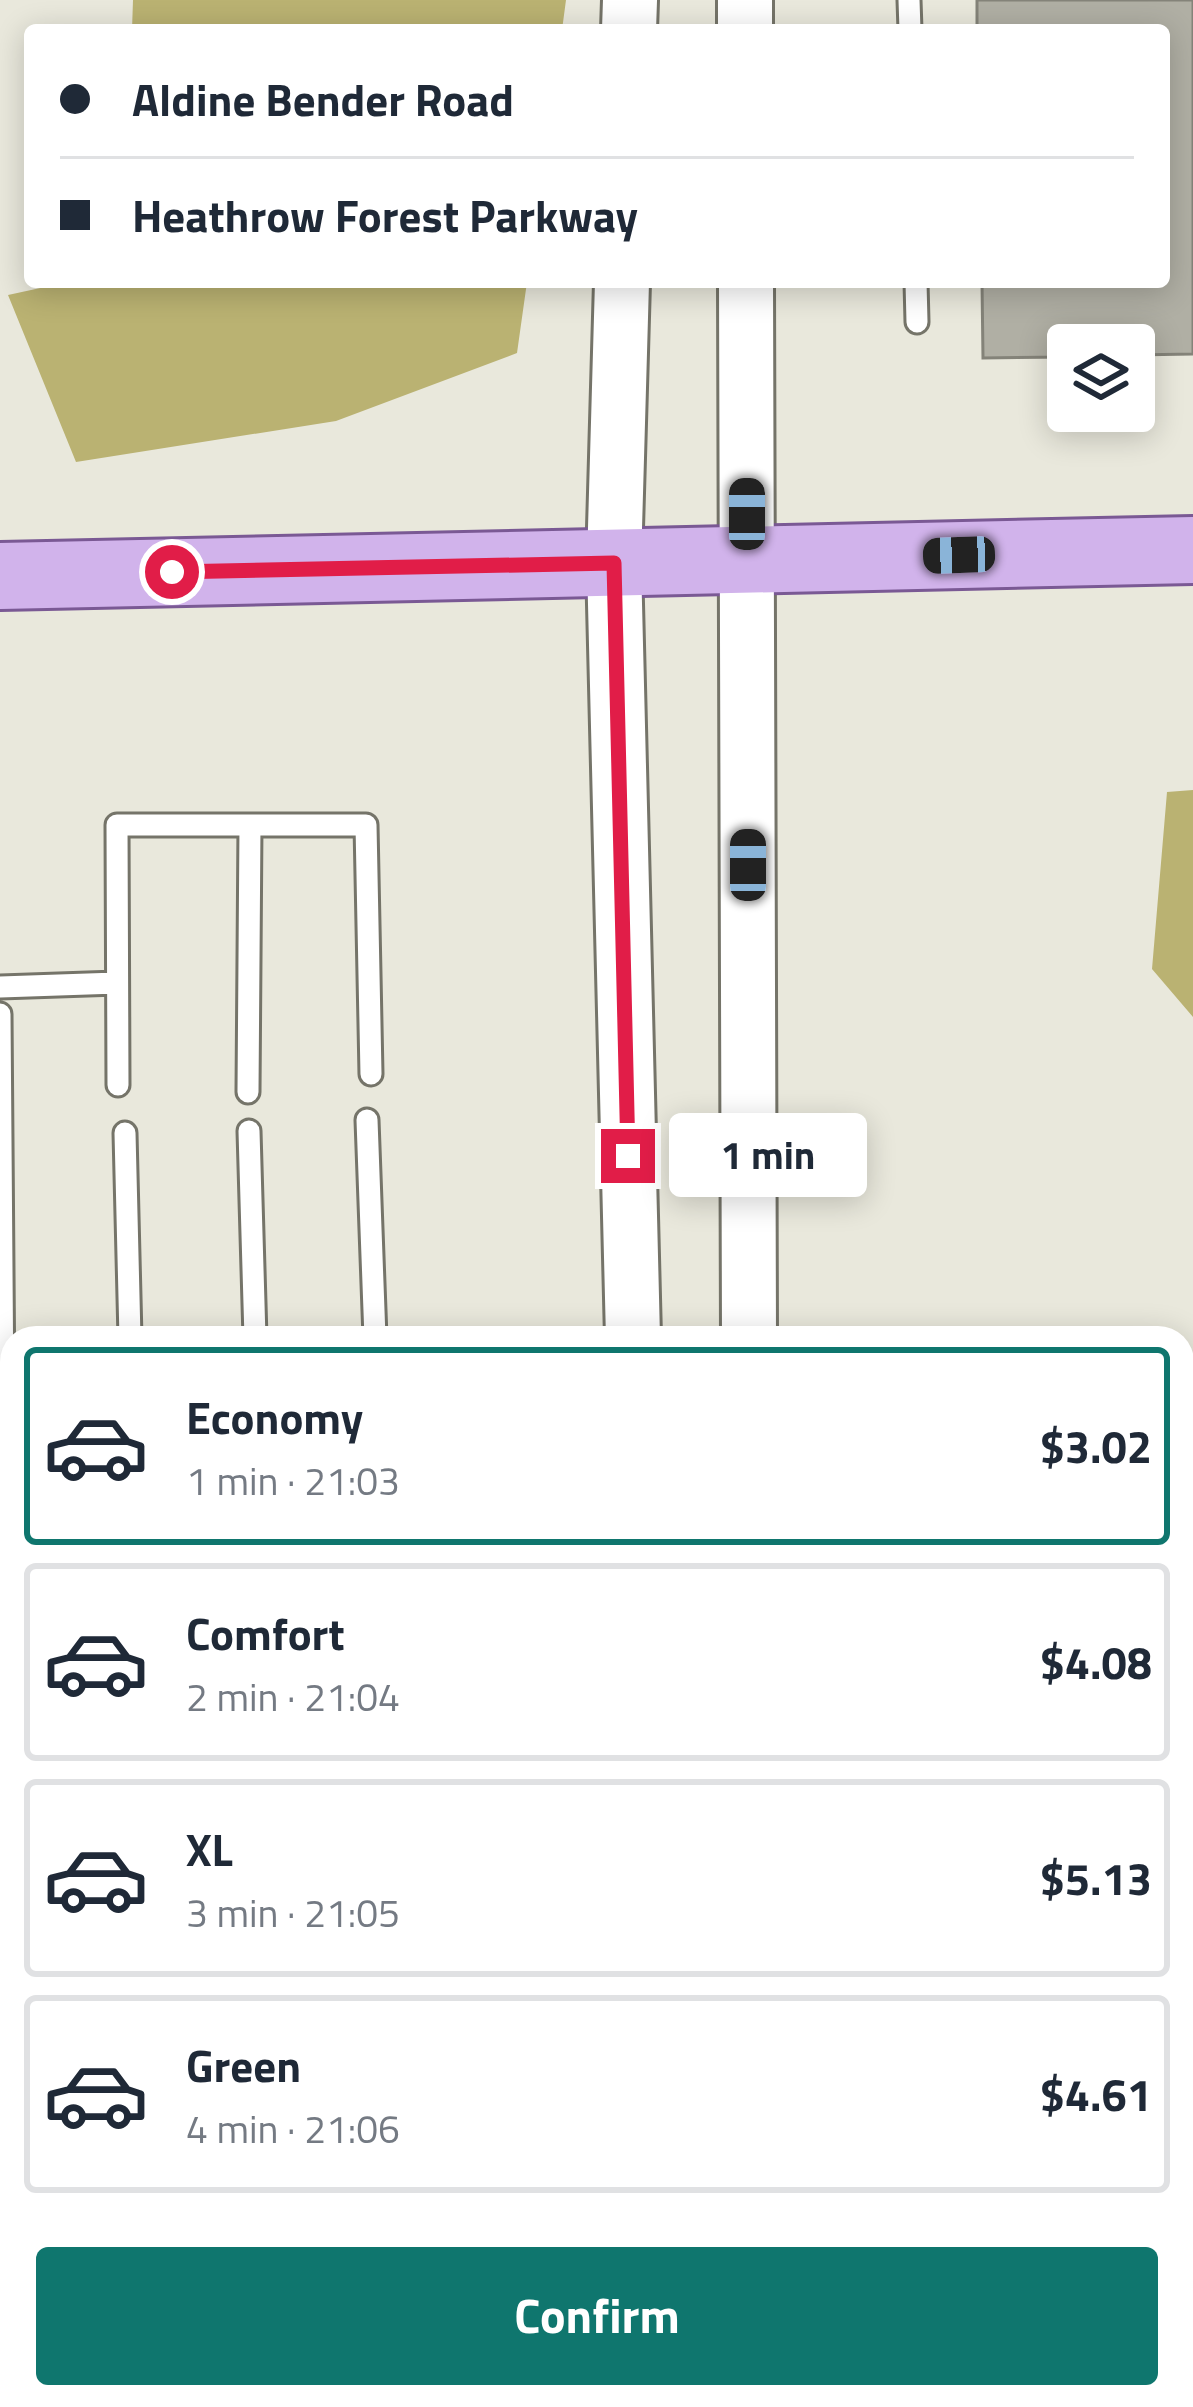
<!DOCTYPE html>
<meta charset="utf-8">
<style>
body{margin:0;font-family:"Titillium Web",sans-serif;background:#f2f2f3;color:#1f2937;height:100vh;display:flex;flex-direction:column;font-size:45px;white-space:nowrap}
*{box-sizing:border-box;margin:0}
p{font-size:39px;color:#747a83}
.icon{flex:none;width:66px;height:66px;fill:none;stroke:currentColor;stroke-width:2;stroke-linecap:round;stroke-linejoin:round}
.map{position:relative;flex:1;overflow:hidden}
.sheet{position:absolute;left:0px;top:1326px;width:1194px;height:1083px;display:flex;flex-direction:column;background:#fff;border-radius:36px 36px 0 0;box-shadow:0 6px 30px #0003}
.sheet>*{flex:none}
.hud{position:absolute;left:24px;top:24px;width:1146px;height:264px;border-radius:12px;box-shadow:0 6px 30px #0003;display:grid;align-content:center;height:264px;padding:0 36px;background:#fff}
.fabs{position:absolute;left:1047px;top:324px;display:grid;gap:24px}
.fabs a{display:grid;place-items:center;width:108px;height:108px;border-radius:12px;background:#fff;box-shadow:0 6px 30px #0003;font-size:60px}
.end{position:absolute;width:54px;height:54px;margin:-27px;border:15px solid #e11d48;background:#fff;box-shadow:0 0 0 6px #fff}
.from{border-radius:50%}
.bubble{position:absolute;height:84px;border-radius:12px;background:#fff;box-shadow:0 6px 30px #0003;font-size:39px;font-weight:700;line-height:84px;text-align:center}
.car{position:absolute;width:36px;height:72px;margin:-36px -18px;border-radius:15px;box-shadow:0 0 9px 3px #0007;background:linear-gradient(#222 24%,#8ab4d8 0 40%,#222 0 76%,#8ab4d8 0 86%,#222 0)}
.hud b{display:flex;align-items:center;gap:42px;height:114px;font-size:45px}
.hud b+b{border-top:3px solid #e0e1e3}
.hud i{width:30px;height:30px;background:#1f2937}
ul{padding:21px 0 0;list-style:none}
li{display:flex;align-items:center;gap:36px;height:198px;margin:0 24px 18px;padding:0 12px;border:6px solid #e0e1e3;border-radius:12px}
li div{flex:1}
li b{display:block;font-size:45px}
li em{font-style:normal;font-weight:700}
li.current{border-color:#0f766e}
li>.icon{width:108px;height:108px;stroke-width:1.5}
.primary-button{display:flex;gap:24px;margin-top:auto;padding:24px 36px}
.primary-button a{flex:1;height:138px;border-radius:12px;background:#0f766e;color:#fff;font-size:48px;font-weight:700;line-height:138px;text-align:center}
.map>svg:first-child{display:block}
.forest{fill:#bab272}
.building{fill:#b0afa4;stroke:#848379;stroke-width:3}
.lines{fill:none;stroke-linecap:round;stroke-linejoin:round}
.service-casing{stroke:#757469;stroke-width:27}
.tertiary-casing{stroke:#757469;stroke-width:60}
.primary-casing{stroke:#7a5994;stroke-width:72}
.service{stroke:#fff;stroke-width:21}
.tertiary{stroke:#fff;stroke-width:54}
.primary{stroke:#d1b3eb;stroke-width:66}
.route{stroke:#e11d48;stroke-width:15}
</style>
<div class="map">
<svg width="1193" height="2407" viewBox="0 0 1193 2407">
<rect width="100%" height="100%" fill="#e9e8dc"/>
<path class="forest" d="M133,0H566L562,30H132Z
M68,282H527L517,353L336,421L76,462L8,295Z
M1193,790V1017L1152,969L1167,792Z
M1182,1533L1193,1542V2407H386L399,2397H1182Z
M12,2192V2368L0,2369V2193Z"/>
<path class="building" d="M977,0H1193V354L1134,355V345H1068V357L983,358L982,282H1164V30H977Z"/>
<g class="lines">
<defs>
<path id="service" d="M909,0L910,30
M916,282L917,322
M0,987L117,983
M0,1014L6,1787
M118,1085L117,825H366L371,1074
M248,1092L250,825
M367,1120L375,1338
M249,1131L255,1338
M125,1133L130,1338
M1182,1442L1193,1441
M0,1787H6L0,1910
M0,1997L12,2002
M0,2031L6,2082L12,2092"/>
<path id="tertiary" d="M745,0V30
M629,30L630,0
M622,282L614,563L633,1338
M746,282L749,1338
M211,2407L225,2397"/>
<path id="primary" d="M0,576L1193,550"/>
</defs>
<use href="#service" class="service-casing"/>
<use href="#tertiary" class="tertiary-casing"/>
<use href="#primary" class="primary-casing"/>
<use href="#service" class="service"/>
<use href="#tertiary" class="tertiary"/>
<use href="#primary" class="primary"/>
</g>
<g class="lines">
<path class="route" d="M172,572L614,563L628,1156"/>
</g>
</svg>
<div class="fabs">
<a><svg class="icon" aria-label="layers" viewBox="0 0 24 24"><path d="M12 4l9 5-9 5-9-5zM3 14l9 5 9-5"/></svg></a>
</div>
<i class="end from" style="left:172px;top:572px"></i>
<i class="end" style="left:628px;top:1156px"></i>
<div class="bubble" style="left:669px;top:1113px;width:198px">1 min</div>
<i class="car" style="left:747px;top:514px;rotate:0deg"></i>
<i class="car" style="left:959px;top:555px;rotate:268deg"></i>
<i class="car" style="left:748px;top:865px;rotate:0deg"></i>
<div class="hud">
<b><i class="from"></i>Aldine Bender Road</b>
<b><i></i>Heathrow Forest Parkway</b>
</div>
<section class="sheet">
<ul>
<li class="current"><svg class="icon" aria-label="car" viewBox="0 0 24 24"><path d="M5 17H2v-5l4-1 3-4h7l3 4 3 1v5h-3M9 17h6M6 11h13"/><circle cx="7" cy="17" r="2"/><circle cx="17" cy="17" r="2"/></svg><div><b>Economy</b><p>1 min · 21:03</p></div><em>$3.02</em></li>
<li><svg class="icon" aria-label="car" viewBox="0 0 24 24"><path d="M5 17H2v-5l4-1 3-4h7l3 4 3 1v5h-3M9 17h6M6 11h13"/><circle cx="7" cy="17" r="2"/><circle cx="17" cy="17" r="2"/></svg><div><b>Comfort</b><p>2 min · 21:04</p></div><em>$4.08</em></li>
<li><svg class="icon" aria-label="car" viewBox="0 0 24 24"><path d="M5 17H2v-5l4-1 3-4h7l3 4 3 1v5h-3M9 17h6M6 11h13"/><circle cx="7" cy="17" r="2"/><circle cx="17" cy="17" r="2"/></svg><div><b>XL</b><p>3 min · 21:05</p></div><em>$5.13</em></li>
<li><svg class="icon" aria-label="car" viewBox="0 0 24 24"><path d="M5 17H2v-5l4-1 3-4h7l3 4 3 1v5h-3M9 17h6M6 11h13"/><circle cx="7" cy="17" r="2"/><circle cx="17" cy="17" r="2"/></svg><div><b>Green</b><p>4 min · 21:06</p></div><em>$4.61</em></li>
</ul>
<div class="primary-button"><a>Confirm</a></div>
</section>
</div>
